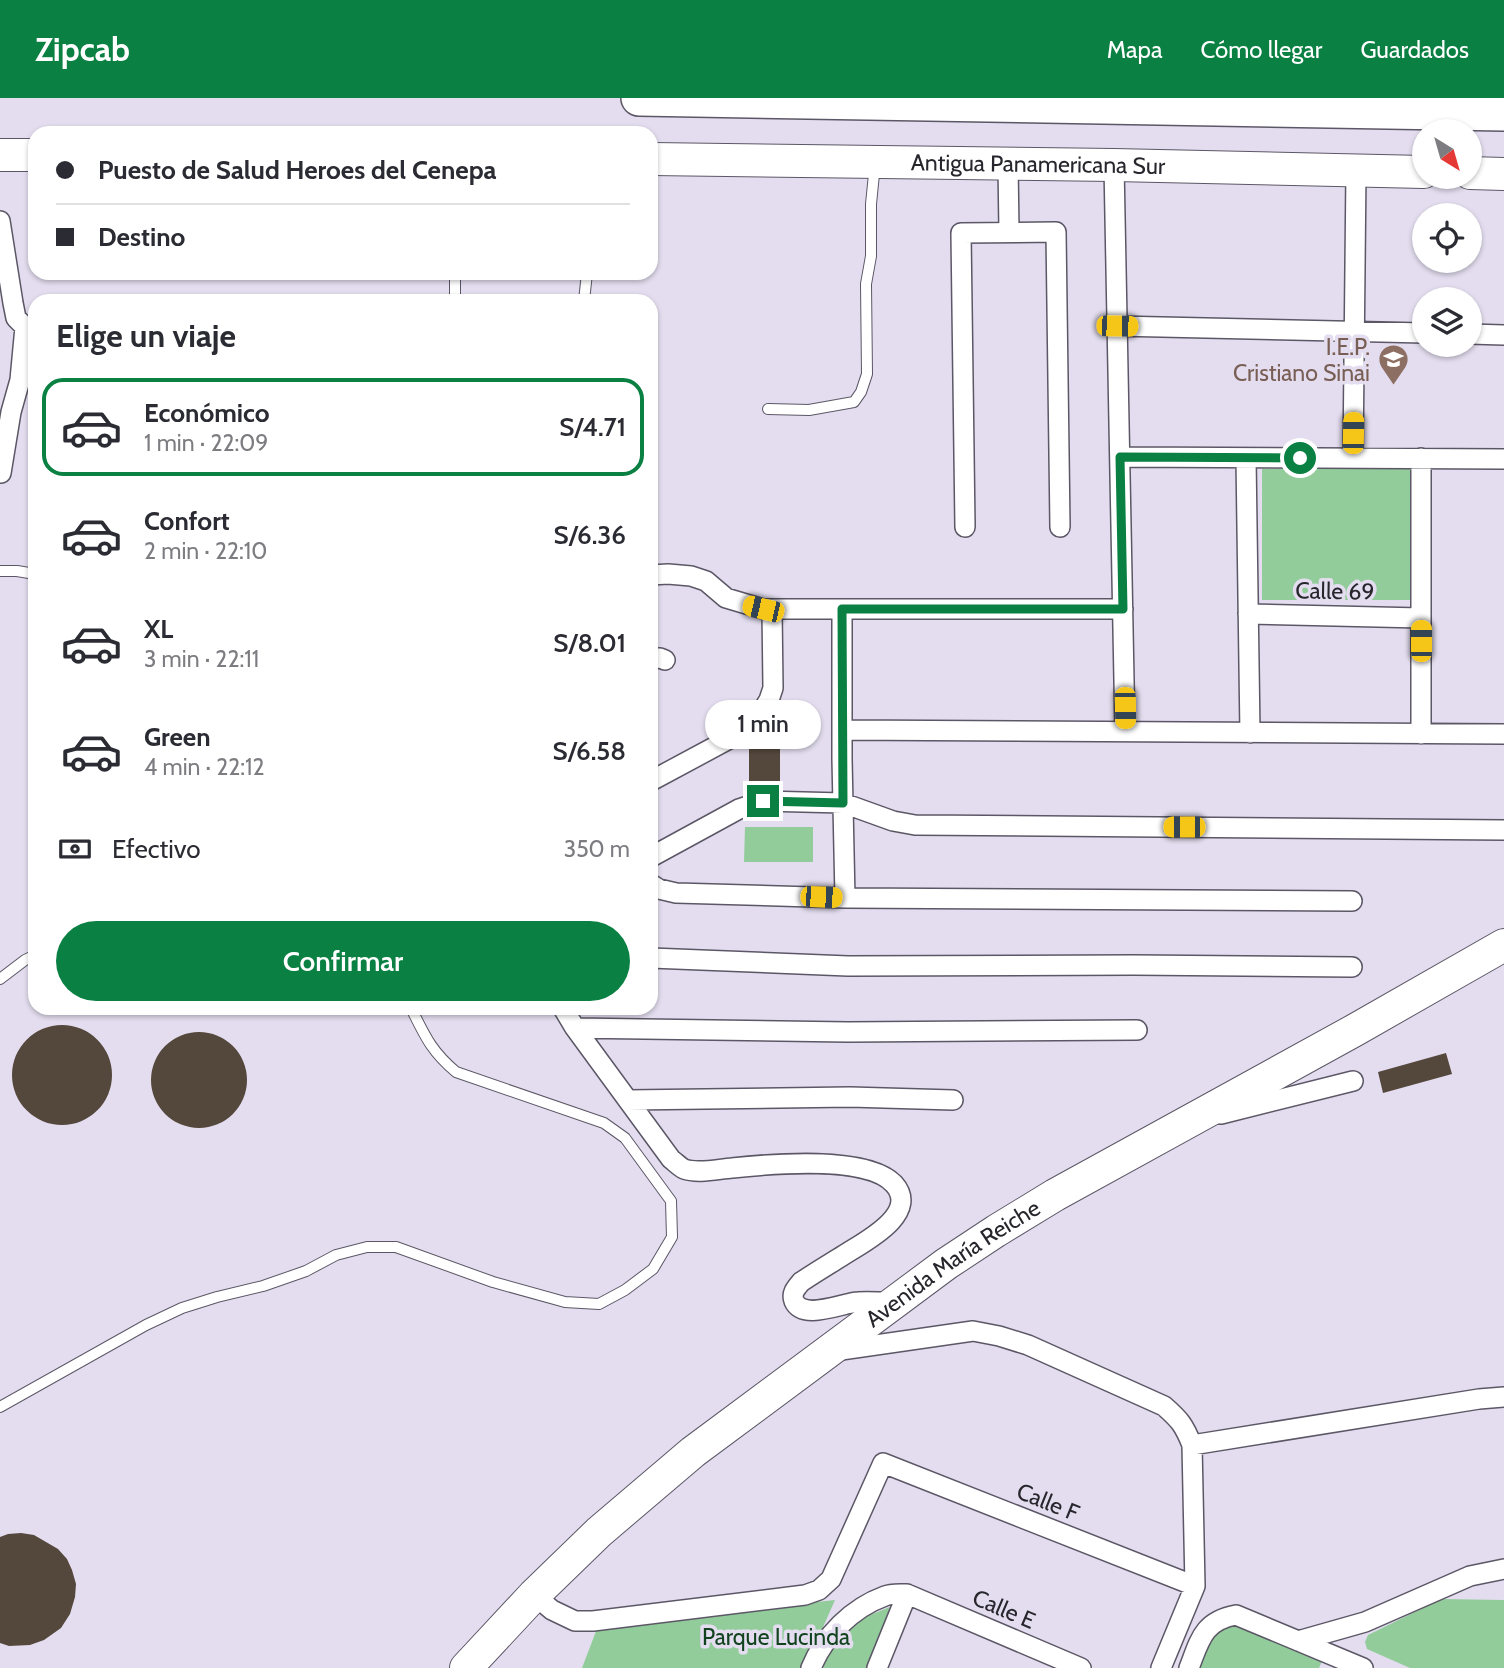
<!DOCTYPE html>
<html lang="es">
<meta charset="utf-8">
<style>
body{margin:0;font-family:Cabin,sans-serif;background:#f2f2f3;color:#2b2b33;height:100vh;display:flex;flex-direction:column;font-size:26px;white-space:nowrap}
*{box-sizing:border-box;margin:0}
p{font-size:23px;color:#7c7c81}
.icon{flex:none;width:38px;height:38px;fill:none;stroke:currentColor;stroke-width:2;stroke-linecap:round;stroke-linejoin:round}
.map{position:relative;flex:1;overflow:hidden}
.details{position:absolute;left:28px;top:196px;width:630px;height:721px;display:flex;flex-direction:column;background:#fff;border-radius:21px;box-shadow:0 2px 5px #0004}
.details>*{flex:none}
.hud{position:absolute;left:28px;top:28px;width:630px;height:154px;border-radius:21px;box-shadow:0 2px 5px #0004;display:grid;align-content:center;height:154px;padding:0 28px;background:#fff}
.needle{width:46px;rotate:143deg}
.controls{position:absolute;left:1412px;top:21px;display:grid;gap:14px}
.controls a{display:grid;place-items:center;width:70px;height:70px;border-radius:50%;background:#fff;box-shadow:0 2px 5px #0004;font-size:35px}
.end{position:absolute;width:32px;height:32px;margin:-16px;border:9px solid #0b8043;background:#fff;box-shadow:0 0 0 4px #fff}
.from{border-radius:50%}
.bubble{position:absolute;height:49px;border-radius:24px;background:#fff;box-shadow:0 2px 5px #0004;font-size:23px;font-weight:600;line-height:49px;text-align:center}
.car{position:absolute;width:21px;height:42px;margin:-21px -10px;border-radius:9px;box-shadow:0 0 5px 2px #0007;background:linear-gradient(#f5c518 24%,#345 0 40%,#f5c518 0 76%,#345 0 86%,#f5c518 0)}
.hud b{display:flex;align-items:center;gap:24px;height:66px;font-size:26px}
.hud b+b{border-top:2px solid #e1e1e2}
.hud i{width:18px;height:18px;background:#2b2b33}
ul{padding:0;list-style:none}
li{display:flex;align-items:center;gap:21px;height:98px;margin:0 14px 10px;padding:0 14px;border:4px solid transparent;border-radius:21px}
li div{flex:1}
li b{display:block;font-size:26px}
li em{font-style:normal;font-weight:600}
li.current{border-color:#0b8043}
li>.icon{width:63px;height:63px;stroke-width:1.5}
h2{padding:0 28px;font-size:32px;line-height:84px}
.pay{display:flex;align-items:center;gap:18px;height:77px;padding:0 28px;font-size:26px}
.pay p{margin-inline-start:auto}
.cta{display:flex;gap:14px;margin-top:auto;padding:14px 28px}
.cta a{flex:1;height:80px;border-radius:42px;background:#0b8043;color:#fff;font-size:28px;font-weight:600;line-height:80px;text-align:center}
header{display:flex;align-items:center;gap:42px;box-sizing:border-box;height:98px;padding:0 35px;background:#0b8043;color:#fff}
header strong{font-size:33px}
nav{display:flex;gap:38px;margin-inline-start:auto;font-size:24px}
.map>svg:first-child{display:block}
.green{fill:#92cc9b}
.building{fill:#54473c}
.lines{fill:none;stroke-linecap:round;stroke-linejoin:round}
.service-casing{stroke:#5c5766;stroke-width:12}
.minor-casing{stroke:#5c5766;stroke-width:22}
.primary-casing{stroke:#5c5766;stroke-width:34}
.motorway-casing{stroke:#5c5766;stroke-width:38}
.service{stroke:#fff;stroke-width:10}
.minor{stroke:#fff;stroke-width:19}
.primary{stroke:#fff;stroke-width:32}
.motorway{stroke:#fff;stroke-width:35}
.route{stroke:#0b8043;stroke-width:9}
.labels{text-anchor:middle;stroke-width:7;stroke-linejoin:round;paint-order:stroke}
.street-label{font-size:23px;fill:#28262d;stroke:#e3ddef}
.education-label{font-size:23px;fill:#785e54;stroke:#e3ddef;text-anchor:end}
.park-label{font-size:23px;fill:#12431f;stroke:#e3ddef}
</style>
<header>
<strong>Zipcab</strong>
<nav><a>Mapa</a><a>Cómo llegar</a><a>Guardados</a></nav>
</header>
<div class="map">
<svg width="1504" height="1570" viewBox="0 0 1504 1570">
<rect width="100%" height="100%" fill="#e3ddef"/>
<path class="green" d="M1413,370V502H1262V371Z
M745,729H813V764H744Z
M1441,1501L1504,1502V1570H1410L1367,1551L1365,1544L1368,1537Z
M835,1502L805,1570H582L598,1528Z
M890,1509L867,1570H820C826,1560 831,1550 837,1541C849,1525 872,1516 890,1509Z
M1238,1525L1323,1561L1319,1570H1195L1204,1548L1226,1526Z"/>
<path class="building" d="M770,623L780,631V687H749V641Z
M12 977a50 50 0 1 1 100 0a50 50 0 1 1-100 0Z
M151 982a48 48 0 1 1 96 0a48 48 0 1 1-96 0Z
M1446,955L1452,976L1383,995L1378,974Z
M21,1435L34,1437L58,1451L67,1461L72,1472L76,1486L75,1499L70,1516L61,1530L44,1542L30,1547L9,1548L0,1545V1439L8,1436Z"/>
<g class="lines">
<defs>
<path id="service" d="M455,175V203
M584,203L587,175
M768,311L809,312L854,304L861,294L867,276L866,186L871,158V106L875,66
M0,473H17L35,476
M0,881L25,862L35,857
M0,1309L146,1227L182,1210L217,1199L263,1188L306,1173L336,1157L367,1149H396L493,1184L565,1204L599,1206L625,1192L653,1171L672,1139L671,1103L625,1040L604,1025L456,974C431,953 425,938 411,910"/>
<path id="minor" d="M1008,66L1009,134
M1114,67L1125,634
M0,123L13,205L16,220L25,229H35
M1117,228L1424,235
M1470,236L1504,237
M1120,359L1504,361
M1246,360L1250,635
M1353,360L1356,73
M1421,360V636
M1,375L11,314L20,282L25,229
M965,429L961,135L1056,134L1060,429
M651,477L668,476L691,478L706,483L726,500L763,511H1123
M842,511V661L845,800
M1248,516L1421,520
M651,561L660,560L665,562
M842,632L1504,636
M651,683L731,640L761,615L769,602L773,590L772,511
M651,759L739,711L763,703L843,705L893,723L915,727L1504,732
M651,786L659,791L676,795L845,800L1352,803
M651,860L848,868L1134,867L1352,869
M563,910L575,930L671,1061C675,1064 680,1069 684,1071C698,1076 718,1071 732,1070C770,1066 867,1057 894,1086C920,1115 866,1143 847,1155C831,1165 816,1174 801,1184C796,1190 791,1195 794,1203C803,1223 842,1205 858,1204C869,1203 881,1204 892,1205
M575,930L848,934L1137,932
M628,1002L850,999L953,1002
M1221,1016L1353,983
M834,1253L973,1233L999,1238L1028,1247L1164,1308C1180,1322 1184,1327 1192,1347L1195,1488L1161,1570
M1192,1347L1479,1301L1504,1299
M534,1497L552,1512L575,1523H593L805,1497L819,1492L831,1481L883,1365L1195,1488
M1298,1543L1365,1524L1470,1478L1504,1471
M811,1570C824,1538 852,1510 885,1498C892,1495 900,1496 907,1496L1081,1570
M877,1570L907,1496
M1189,1570C1200,1542 1203,1523 1236,1517L1363,1570"/>
<g id="primary">
<path d="M0,57H35"/>
<path id="s1" d="M651,61L1114,67L1424,74"/>
<path d="M1470,75L1504,76"/>
<path id="s2" d="M466,1570L534,1497L599,1434L693,1354L946,1166L996,1133L1055,1097L1355,932L1504,847"/>
</g>
<path id="motorway" d="M639,0L1504,15"/>
</defs>
<use href="#service" class="service-casing"/>
<use href="#minor" class="minor-casing"/>
<use href="#primary" class="primary-casing"/>
<use href="#motorway" class="motorway-casing"/>
<use href="#service" class="service"/>
<use href="#minor" class="minor"/>
<use href="#primary" class="primary"/>
<use href="#motorway" class="motorway"/>
</g>
<g class="lines">
<path class="route" d="M763,703L843,705L842,511H1123L1120,359L1300,360"/>
</g>
<defs>
<symbol id="school-pin" viewBox="-11 -11 22 30"><path d="M0 17L-7.5 6A9.5 9.5 0 1 1 7.5 6Z" fill="#8d6e63" stroke="#e3ddef"/><path d="M0-5L7-2L0 1L-7-2ZM-4 1L0 2.5L4 1V4Q0 6-4 4Z" fill="#fff"/></symbol>
</defs>
<g fill-rule="evenodd">
<use href="#school-pin" x="1376" y="244" width="35" height="47"/>
</g>
<g class="labels">
<g class="street-label">
<text dy="8" stroke="none"><textPath href="#s1" startOffset="387">Antigua Panamericana Sur</textPath></text>
<text transform="translate(1335 493) rotate(1)" y="8">Calle 69</text>
<text dy="8" stroke="none"><textPath href="#s2" startOffset="635">Avenida María Reiche</textPath></text>
<text transform="translate(1048 1404) rotate(22)" y="8">Calle F</text>
<text transform="translate(1004 1511) rotate(23)" y="8">Calle E</text>
</g>
<g class="education-label">
<text x="1370" y="257">I.E.P.<tspan x="1370" dy="26">Cristiano Sinai</tspan></text>
</g>
<g class="park-label">
<text x="776" y="1547">Parque Lucinda</text>
</g>
</g>
</svg>
<div class="controls">
<a><svg class="needle" viewBox="-14 -14 28 28"><path d="M0-13l5 13h-10z" fill="#e53935"/><path d="M0 13l5-13h-10z" fill="#7c7c81"/></svg></a>
<a><svg class="icon" aria-label="locate" viewBox="0 0 24 24"><circle cx="12" cy="12" r="6"/><path d="M12 2v4M12 18v4M2 12h4M18 12h4"/></svg></a>
<a><svg class="icon" aria-label="layers" viewBox="0 0 24 24"><path d="M12 4l9 5-9 5-9-5zM3 14l9 5 9-5"/></svg></a>
</div>
<i class="end from" style="left:1300px;top:360px"></i>
<i class="end" style="left:763px;top:703px"></i>
<div class="bubble" style="left:705px;top:602px;width:116px">1 min</div>
<i class="car" style="left:1117px;top:228px;rotate:91deg"></i>
<i class="car" style="left:1353px;top:335px;rotate:1deg"></i>
<i class="car" style="left:763px;top:511px;rotate:283deg"></i>
<i class="car" style="left:1421px;top:543px;rotate:0deg"></i>
<i class="car" style="left:1125px;top:610px;rotate:179deg"></i>
<i class="car" style="left:1184px;top:729px;rotate:270deg"></i>
<i class="car" style="left:821px;top:799px;rotate:92deg"></i>
<div class="hud">
<b><i class="from"></i>Puesto de Salud Heroes del Cenepa</b>
<b><i></i>Destino</b>
</div>
<section class="details">
<h2>Elige un viaje</h2>
<ul>
<li class="current"><svg class="icon" aria-label="car" viewBox="0 0 24 24"><path d="M5 17H2v-5l4-1 3-4h7l3 4 3 1v5h-3M9 17h6M6 11h13"/><circle cx="7" cy="17" r="2"/><circle cx="17" cy="17" r="2"/></svg><div><b>Económico</b><p>1 min · 22:09</p></div><em>S/4.71</em></li>
<li><svg class="icon" aria-label="car" viewBox="0 0 24 24"><path d="M5 17H2v-5l4-1 3-4h7l3 4 3 1v5h-3M9 17h6M6 11h13"/><circle cx="7" cy="17" r="2"/><circle cx="17" cy="17" r="2"/></svg><div><b>Confort</b><p>2 min · 22:10</p></div><em>S/6.36</em></li>
<li><svg class="icon" aria-label="car" viewBox="0 0 24 24"><path d="M5 17H2v-5l4-1 3-4h7l3 4 3 1v5h-3M9 17h6M6 11h13"/><circle cx="7" cy="17" r="2"/><circle cx="17" cy="17" r="2"/></svg><div><b>XL</b><p>3 min · 22:11</p></div><em>S/8.01</em></li>
<li><svg class="icon" aria-label="car" viewBox="0 0 24 24"><path d="M5 17H2v-5l4-1 3-4h7l3 4 3 1v5h-3M9 17h6M6 11h13"/><circle cx="7" cy="17" r="2"/><circle cx="17" cy="17" r="2"/></svg><div><b>Green</b><p>4 min · 22:12</p></div><em>S/6.58</em></li>
</ul>
<div class="pay"><svg class="icon" aria-label="cash" viewBox="0 0 24 24"><path d="M3 7h18v10H3z"/><circle cx="12" cy="12" r="2"/></svg>Efectivo<p>350 m</p></div>
<div class="cta"><a>Confirmar</a></div>
</section>
</div>
